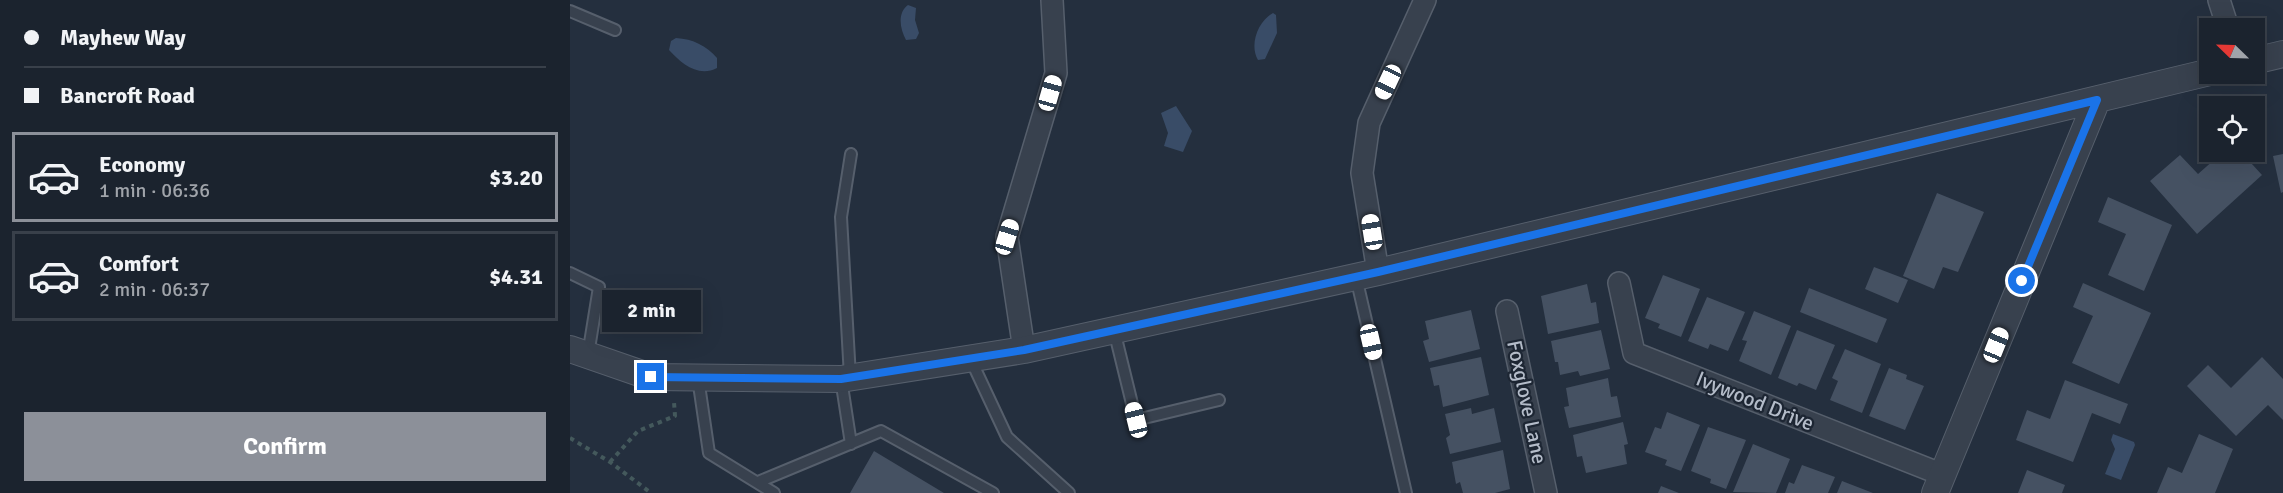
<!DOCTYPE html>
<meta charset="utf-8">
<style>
body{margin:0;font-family:Signika,sans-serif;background:#282f3a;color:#f1f3f6;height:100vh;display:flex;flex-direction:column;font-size:22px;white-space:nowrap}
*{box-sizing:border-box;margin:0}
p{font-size:20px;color:#a0a4aa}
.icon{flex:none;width:33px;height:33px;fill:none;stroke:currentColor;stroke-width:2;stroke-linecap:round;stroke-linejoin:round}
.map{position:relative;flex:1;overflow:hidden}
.panel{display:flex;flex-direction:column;background:#1b232e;width:570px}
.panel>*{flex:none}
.guide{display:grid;align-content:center;height:132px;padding:0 24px;background:#1b232e}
.needle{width:39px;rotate:293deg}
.buttons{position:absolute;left:1629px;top:18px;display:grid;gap:12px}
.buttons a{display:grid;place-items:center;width:66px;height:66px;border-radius:0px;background:#1b232e;box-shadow:0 6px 24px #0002,0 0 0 2px #39404a;font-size:30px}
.end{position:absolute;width:27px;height:27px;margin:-14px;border:8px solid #1a73e8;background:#fff;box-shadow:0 0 0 3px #fff}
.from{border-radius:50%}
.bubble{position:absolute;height:42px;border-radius:0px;background:#1b232e;box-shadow:0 6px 24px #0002,0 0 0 2px #39404a;font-size:20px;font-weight:800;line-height:42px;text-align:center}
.car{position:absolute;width:18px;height:36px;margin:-18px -9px;border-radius:8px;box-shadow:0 0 4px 2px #0007;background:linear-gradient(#fff 24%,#345 0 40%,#fff 0 76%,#345 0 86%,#fff 0)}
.guide b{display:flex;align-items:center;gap:21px;height:57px;font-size:22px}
.guide b+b{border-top:2px solid #39404a}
.guide i{width:15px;height:15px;background:#f1f3f6}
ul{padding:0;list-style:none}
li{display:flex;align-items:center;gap:18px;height:90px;margin:0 12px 9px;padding:0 12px;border:3px solid #39404a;border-radius:0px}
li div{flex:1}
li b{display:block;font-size:22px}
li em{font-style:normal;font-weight:800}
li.current{border-color:#8c9099}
li>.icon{width:54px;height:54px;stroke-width:1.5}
.cta{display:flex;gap:12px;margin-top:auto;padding:12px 24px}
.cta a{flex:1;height:69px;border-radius:0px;background:#8c9099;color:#fff;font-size:24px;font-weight:800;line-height:69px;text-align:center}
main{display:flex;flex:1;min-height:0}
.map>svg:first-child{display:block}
.water{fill:#394c67}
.building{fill:#455162}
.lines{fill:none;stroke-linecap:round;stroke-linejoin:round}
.service-casing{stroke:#565f6c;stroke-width:14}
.minor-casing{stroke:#565f6c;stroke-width:24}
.tertiary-casing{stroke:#565f6c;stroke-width:28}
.path{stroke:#44595c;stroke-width:4;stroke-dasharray:4.5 4.5;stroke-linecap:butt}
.service{stroke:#38414e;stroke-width:10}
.minor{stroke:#38414e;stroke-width:21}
.tertiary{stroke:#38414e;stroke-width:26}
.route{stroke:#1a73e8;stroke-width:8}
.labels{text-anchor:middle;stroke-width:4.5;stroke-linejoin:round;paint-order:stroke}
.street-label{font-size:21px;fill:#b4bcc9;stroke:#1d2633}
</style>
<main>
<section class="panel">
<div class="guide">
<b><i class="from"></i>Mayhew Way</b>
<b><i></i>Bancroft Road</b>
</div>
<ul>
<li class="current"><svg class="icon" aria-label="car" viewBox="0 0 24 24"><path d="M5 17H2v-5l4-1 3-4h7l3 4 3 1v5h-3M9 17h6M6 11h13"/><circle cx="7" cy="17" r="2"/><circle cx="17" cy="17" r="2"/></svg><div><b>Economy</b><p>1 min · 06:36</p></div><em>$3.20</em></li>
<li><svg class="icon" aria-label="car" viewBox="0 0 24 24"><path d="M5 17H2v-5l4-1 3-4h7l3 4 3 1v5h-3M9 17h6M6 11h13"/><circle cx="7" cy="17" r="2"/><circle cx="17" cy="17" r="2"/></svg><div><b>Comfort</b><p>2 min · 06:37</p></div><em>$4.31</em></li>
</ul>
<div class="cta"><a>Confirm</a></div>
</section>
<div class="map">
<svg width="1713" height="493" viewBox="0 0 1713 493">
<rect width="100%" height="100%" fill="#242f3e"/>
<path class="water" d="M338,5L346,8L345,20L349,33L346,39L336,40C330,29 327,13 338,5Z
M703,13L706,15L707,33L695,59L688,60C679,45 688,21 703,13Z
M106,38C123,39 137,46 147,58V68C128,78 111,63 99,50L101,41Z
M606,106L622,131L613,152L594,146L598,133L591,113Z
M1543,434L1564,442L1565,445L1551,480L1535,474L1545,449L1541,440Z"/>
<path class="building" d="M1653,152H1671L1692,175L1627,234L1580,181L1610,155L1628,174Z
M1713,154V192L1711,193L1703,156Z
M1367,193L1414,212L1388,272L1373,267L1364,289L1333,276Z
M1538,197L1602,225L1574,291L1538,275L1556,234L1528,222Z
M1304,267L1338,280L1328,303L1295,289Z
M1093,275L1130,289L1111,337L1088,328L1090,324L1075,318Z
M1513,283L1581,313L1549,384L1502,363L1523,316L1503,307Z
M1017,284L1021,303L1026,302L1029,323L978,334L971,296Z
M1239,288L1317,319L1307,343L1230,312Z
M1137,297L1175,312L1158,351L1140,344L1138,349L1118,341Z
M901,310L910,349L859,362L853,341L859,339L855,321Z
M1184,311L1221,326L1201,375L1169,361L1177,341L1172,340Z
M1031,330L1040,369L1010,376L1008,371L990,375L988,362H985L981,341Z
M1227,330L1265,345L1246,390L1229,383L1227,386L1208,378Z
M1275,349L1311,364L1292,413L1260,400L1268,381L1262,378Z
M911,357L919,395L873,407L869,385L864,386L860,368Z
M1692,357L1713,379V420L1698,405L1666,436L1617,386L1638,365L1661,388Z
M1319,368L1337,375L1336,379L1354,386L1335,430L1299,416Z
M1038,378L1041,397L1047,396L1051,417L999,428L994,407L999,406L996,388Z
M1495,380L1558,404L1550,424L1522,413L1503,462L1446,440L1457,410L1480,419Z
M901,408L902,414L924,408L931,442L880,454L876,438L880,435L875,414Z
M1097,412L1130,425L1111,471L1095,465L1097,460L1075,452L1085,427L1091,429Z
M1053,422L1058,444L1054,445L1057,464L1016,473L1012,456L1007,457L1003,435Z
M1138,427L1176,440L1156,489L1140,483L1141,479L1121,471Z
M1629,434L1663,449L1645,493H1587L1598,467L1612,473Z
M1183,444L1220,459L1206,493L1163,492Z
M933,450L940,489L925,493H893L890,482L886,484L882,462Z
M304,451L374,493H280Z
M1232,465L1265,477L1258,493H1215L1219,482L1224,484Z
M1457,470L1495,485L1492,493H1448Z
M1272,481L1303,493H1267Z
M1091,486L1109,493H1088Z"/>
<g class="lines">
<defs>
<path id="service" d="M0,11L45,30
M0,273L29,287L18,355
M786,277L836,493
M544,330L566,420L649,400
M400,358L437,437L499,493
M280,377L271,217L281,154
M128,378L139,453L204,493
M271,379L281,444
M188,482L311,431L423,493"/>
<path id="minor" d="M1649,0L1658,28
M808,272L792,173L799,123L855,0
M1049,283L1064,353L1373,475
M937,311L976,493
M454,350L437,237L486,73L482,0"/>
<path id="tertiary" d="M1684,61L1713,54
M0,349L81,377L271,379L454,350L808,272L1640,72
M1365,493L1527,100"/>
</defs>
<use href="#service" class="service-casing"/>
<use href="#minor" class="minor-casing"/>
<use href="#tertiary" class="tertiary-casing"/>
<path class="path" d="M0,438L40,462L81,493
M40,462L68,431L105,416L104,402"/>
<use href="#service" class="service"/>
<use href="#minor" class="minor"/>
<use href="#tertiary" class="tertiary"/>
</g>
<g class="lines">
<path class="route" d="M81,377L271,379L454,350L808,272L1527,100L1452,281"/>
</g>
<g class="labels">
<g class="street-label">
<text transform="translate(1185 401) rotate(22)" y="7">Ivywood Drive</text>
<text transform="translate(957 402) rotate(78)" y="7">Foxglove Lane</text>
</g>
</g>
</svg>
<div class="buttons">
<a><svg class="needle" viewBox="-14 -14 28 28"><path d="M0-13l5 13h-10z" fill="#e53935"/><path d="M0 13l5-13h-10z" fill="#a0a4aa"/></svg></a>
<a><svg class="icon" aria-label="locate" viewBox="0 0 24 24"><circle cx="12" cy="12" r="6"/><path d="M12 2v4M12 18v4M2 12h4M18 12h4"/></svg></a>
</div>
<i class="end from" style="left:1452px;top:281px"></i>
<i class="end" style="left:81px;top:377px"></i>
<div class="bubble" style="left:32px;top:290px;width:99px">2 min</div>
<i class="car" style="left:818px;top:82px;rotate:205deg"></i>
<i class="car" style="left:480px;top:93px;rotate:16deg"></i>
<i class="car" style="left:802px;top:232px;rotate:351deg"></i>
<i class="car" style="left:437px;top:237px;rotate:17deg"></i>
<i class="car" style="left:801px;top:342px;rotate:167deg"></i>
<i class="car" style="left:1426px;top:345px;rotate:22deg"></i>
<i class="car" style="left:566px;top:420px;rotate:346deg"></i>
</div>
</main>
